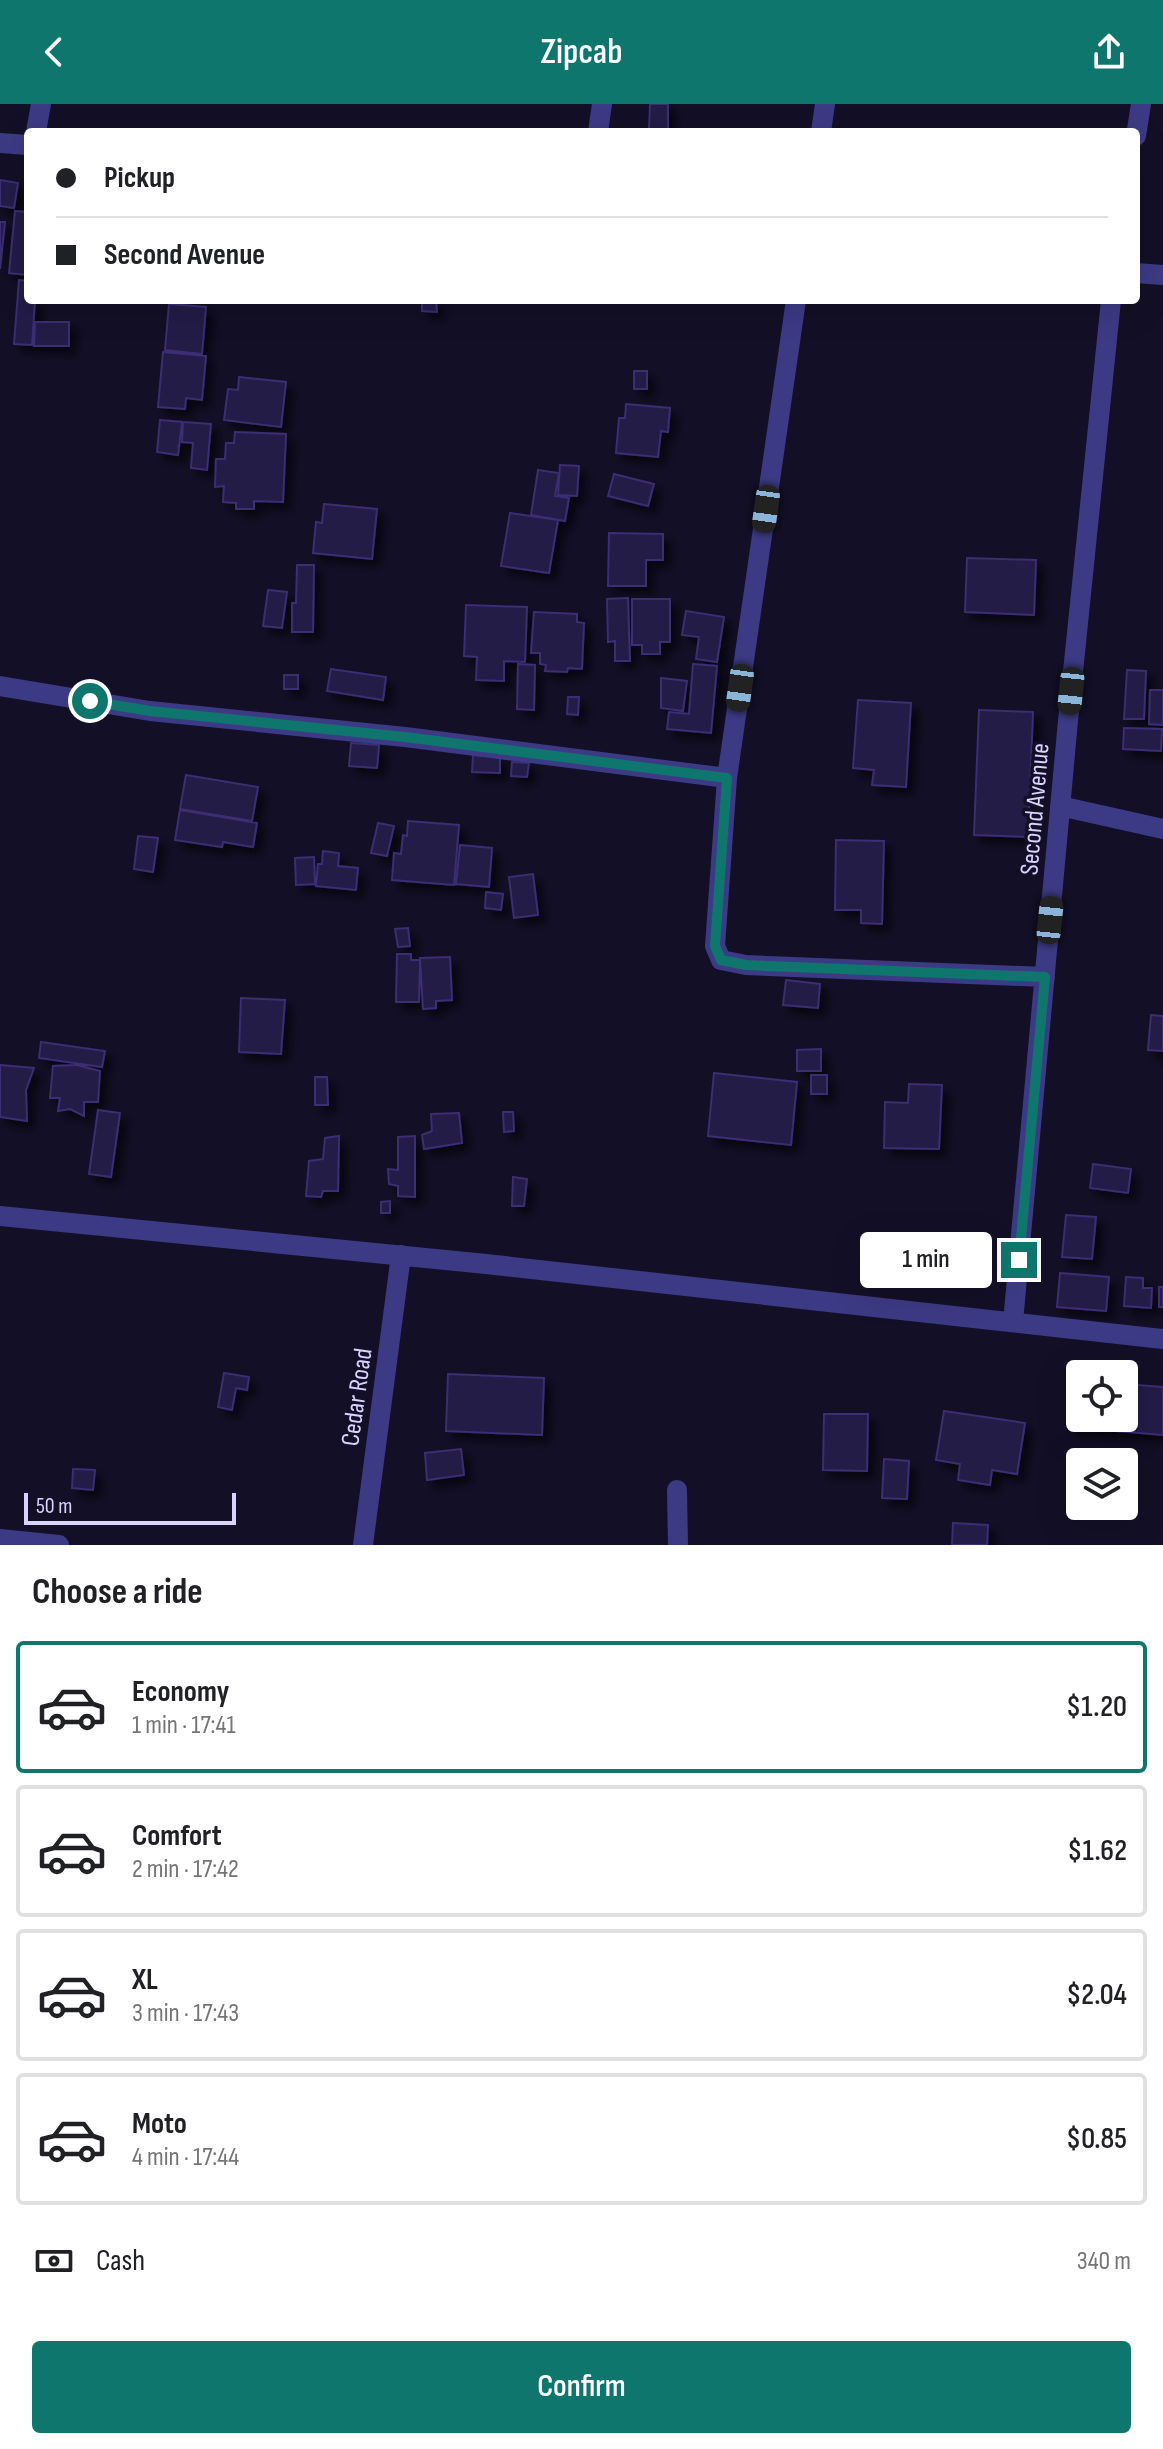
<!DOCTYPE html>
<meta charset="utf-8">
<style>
body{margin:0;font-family:"Sofia Sans Condensed",sans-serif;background:#f6f6f6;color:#202124;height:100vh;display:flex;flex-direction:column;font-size:30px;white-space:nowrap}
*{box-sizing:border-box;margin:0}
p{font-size:26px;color:#757577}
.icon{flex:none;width:44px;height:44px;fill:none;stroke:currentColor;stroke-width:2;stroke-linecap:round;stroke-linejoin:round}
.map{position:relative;height:1441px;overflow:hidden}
.side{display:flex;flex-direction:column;background:#fff;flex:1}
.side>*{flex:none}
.hud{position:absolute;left:24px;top:24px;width:1116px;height:176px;border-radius:8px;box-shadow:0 8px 32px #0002;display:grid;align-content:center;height:176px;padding:0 32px;background:#fff}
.fabs{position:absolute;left:1066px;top:1256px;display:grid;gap:16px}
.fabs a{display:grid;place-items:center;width:72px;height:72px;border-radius:8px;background:#fff;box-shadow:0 8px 32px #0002;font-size:40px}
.scale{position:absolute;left:24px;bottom:20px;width:212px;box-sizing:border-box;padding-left:8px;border:4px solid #d9d4ff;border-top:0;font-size:22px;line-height:28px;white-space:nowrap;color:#d9d4ff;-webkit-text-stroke:6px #130f26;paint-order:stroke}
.end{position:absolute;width:36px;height:36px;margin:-18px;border:10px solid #0f766e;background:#fff;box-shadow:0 0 0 4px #fff}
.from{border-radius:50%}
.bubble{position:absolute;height:56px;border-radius:8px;background:#fff;box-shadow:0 8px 32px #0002;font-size:26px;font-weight:600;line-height:56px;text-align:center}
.car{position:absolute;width:24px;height:48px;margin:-24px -12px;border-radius:10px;box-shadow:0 0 6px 2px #0007;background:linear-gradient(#222 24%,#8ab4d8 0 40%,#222 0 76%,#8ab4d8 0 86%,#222 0)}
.hud b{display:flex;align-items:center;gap:28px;height:76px;font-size:30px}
.hud b+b{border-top:2px solid #e0e0e0}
.hud i{width:20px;height:20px;background:#202124}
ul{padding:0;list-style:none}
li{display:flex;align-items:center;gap:24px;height:132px;margin:0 16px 12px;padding:0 16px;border:4px solid #e0e0e0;border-radius:8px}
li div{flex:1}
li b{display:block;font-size:30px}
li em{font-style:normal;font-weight:600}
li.selected{border-color:#0f766e}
li>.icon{width:72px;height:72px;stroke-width:1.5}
h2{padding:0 32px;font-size:36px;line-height:96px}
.pay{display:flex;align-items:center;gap:20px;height:88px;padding:0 32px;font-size:30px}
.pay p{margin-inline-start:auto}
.button{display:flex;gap:16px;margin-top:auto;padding:16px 32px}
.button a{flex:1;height:92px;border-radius:8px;background:#0f766e;color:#fff;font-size:32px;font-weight:600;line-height:92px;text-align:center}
header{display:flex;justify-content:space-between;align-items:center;height:104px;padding:0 32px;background:#0f766e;color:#fff;font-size:36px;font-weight:600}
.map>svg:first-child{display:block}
.building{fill:#241b47;stroke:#3b2d73;stroke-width:2;filter:url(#shadow)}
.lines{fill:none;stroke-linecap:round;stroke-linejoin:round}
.street{stroke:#3d3a85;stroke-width:20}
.route{stroke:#0f766e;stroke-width:10}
.labels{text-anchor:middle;stroke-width:7;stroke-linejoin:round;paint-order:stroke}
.street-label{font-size:26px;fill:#d9d4ff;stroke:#130f26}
</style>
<header><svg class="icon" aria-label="back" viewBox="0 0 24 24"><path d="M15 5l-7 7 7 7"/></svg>Zipcab<svg class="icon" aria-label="share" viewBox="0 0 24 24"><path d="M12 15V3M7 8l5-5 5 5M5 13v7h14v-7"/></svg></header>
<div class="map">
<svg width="1163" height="1441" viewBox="0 0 1163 1441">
<defs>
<filter id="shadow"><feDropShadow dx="7" dy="7" stdDeviation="4" flood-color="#0009"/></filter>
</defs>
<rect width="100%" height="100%" fill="#130f26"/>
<path class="building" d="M650,0H668V25H649Z
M0,76L18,79L14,104L0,102Z
M15,107L28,108V171L9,169Z
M0,118H5L0,165Z
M19,176L28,177V196H35L32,241L14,240Z
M422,196H436L437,208L422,207Z
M169,200L206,203L202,250L165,246Z
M35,218H69V242H34Z
M163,248L206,252L202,296L186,294L185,305L158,303Z
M634,267H647V285H634Z
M239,273L286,278L281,323L224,316L228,285L238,286Z
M626,300L670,304L668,328L661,327L658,353L616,349L619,314H625Z
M160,316L182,318L178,351L157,348Z
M183,318L211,320L207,366L191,364L193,339L182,338Z
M235,328L286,330L283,398L254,397V405H236V399L223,398L224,382L215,383L216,355H225L226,339H234Z
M560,361L579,362L577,392L558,391Z
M538,366L559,369L555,392L569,394L565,417L531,411Z
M614,370L654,380L648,402L608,392Z
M324,400L377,405L372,455L313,449L316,418L322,419Z
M510,409L558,416L549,469L501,462Z
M609,429L663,430V456H646V482H608Z
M967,454L1036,456L1034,511L965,508Z
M297,461H314L313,528H292V499H296Z
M268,486L287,488L282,524L263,522Z
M628,494L630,557H615V537L608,538L607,495Z
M632,495H670V538H660V550H642V541H632Z
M466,501L527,503L525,558L504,557V577L476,576L477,553L464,552Z
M686,507L724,513L717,558L696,555L699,533L682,531Z
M534,508L577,510V518L584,519L582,565L568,564L567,568L545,567L546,561L540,560V549H531Z
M518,560L535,561L534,606L517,605Z
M693,560L717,562L711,629L667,625L669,608L689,610Z
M331,565L386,573L383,596L327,587Z
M1127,566L1146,567L1144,615H1124Z
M284,571H298V585H284Z
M661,574L687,577L683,607L661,604Z
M1150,586H1163V621L1149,620Z
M568,593H579L578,611L567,610Z
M858,596L911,599L906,683L872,681L874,666L853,664Z
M979,606L1033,608L1028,733L974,731Z
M1124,624L1162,625L1161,647L1123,645Z
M351,639L379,641L377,664L349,662Z
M473,651L500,653V669L472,668Z
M512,658L529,659L527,673L511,672Z
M186,671L258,683L252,717L180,705Z
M180,706L257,719L253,743L223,738L222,743L175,736Z
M408,717L459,721L454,781L392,776L394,749L401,750L403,731L407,732Z
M378,719L394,722L387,752L371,749Z
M138,732L158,734L153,768L134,765Z
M836,736L884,737L882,820L861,819V806H835Z
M460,741L492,744L489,783L456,780Z
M323,747L339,749L338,762L358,764L356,786L316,782L318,760H322Z
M314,753L315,780L296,781L295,754Z
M533,770L538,811L514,814L509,773Z
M486,788L503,790L501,806L485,804Z
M408,824L410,842L398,843L395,825Z
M397,850H411V856H420L419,898H396Z
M450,853L452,896L436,897V904L423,905L420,854Z
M786,876L820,880L818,904L783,901Z
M241,894L285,896L281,950L239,948Z
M1151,911L1163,912V947L1148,946Z
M41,938L105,947L102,963L39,954Z
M821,945V967H797V946Z
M0,961L34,964L26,986L27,1017L0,1013Z
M77,961L100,967L98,998H84V1012L70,1005L58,1007L60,994H50L53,962Z
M714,969L797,978L791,1041L708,1032Z
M811,971H827V990H811Z
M315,973H327L328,1001H315Z
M909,980L942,981L939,1045L884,1044L885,998L908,999Z
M98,1006L120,1009L111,1073L89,1070Z
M503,1008H513L514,1027L504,1028Z
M459,1009L462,1039L424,1045L422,1031L432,1027L431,1010Z
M339,1032L338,1087H323L321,1093L306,1092L309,1057L323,1055L325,1034Z
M415,1032V1093L398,1092V1082L389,1080L388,1065L398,1066V1033Z
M1093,1060L1131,1065L1128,1089L1090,1084Z
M513,1073L527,1075L524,1102H512Z
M390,1097V1109H381V1098Z
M1066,1111L1096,1113L1092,1155L1062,1153Z
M1060,1169L1109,1173L1106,1207L1057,1203Z
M1126,1173L1143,1174V1184H1152L1151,1204L1124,1202Z
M1159,1183H1163V1203H1159Z
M224,1269L249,1273L247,1286L236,1284L232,1306L218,1303Z
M448,1270L544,1274L542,1331L446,1327Z
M1072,1275L1080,1276V1314H1124V1280L1163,1283V1331L1068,1323Z
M944,1307L1025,1319L1017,1370L992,1366L990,1381L958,1376L960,1360L936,1356Z
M824,1310H868L867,1367L823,1366Z
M461,1345L464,1371L427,1376L425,1349Z
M884,1355L909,1357L907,1395L882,1394Z
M73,1365L95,1366L93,1386L72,1384Z
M953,1419L988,1421L987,1441H952Z"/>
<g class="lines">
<path class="street" d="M36,28L41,0
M598,28L602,0
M821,28L825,0
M1136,32L1141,0
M0,39L28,41
M1136,169L1163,171
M796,196L727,674L715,842L721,856L746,861L1045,873
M0,582L150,607L405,633L727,674
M1060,702L1163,725
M0,1112L486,1160L1163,1235
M1013,1218L1068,617L1111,196
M677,1386L678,1441
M0,1435L59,1441
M363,1441L401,1151"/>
</g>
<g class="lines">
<path class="route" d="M90,597L150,607L405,633L727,674L715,842L721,856L746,861L1045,873L1019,1156"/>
</g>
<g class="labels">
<g class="street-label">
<text transform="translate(1034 705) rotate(-85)" y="9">Second Avenue</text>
<text transform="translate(356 1293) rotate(-82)" y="9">Cedar Road</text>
</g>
</g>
</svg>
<div class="fabs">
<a><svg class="icon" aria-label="locate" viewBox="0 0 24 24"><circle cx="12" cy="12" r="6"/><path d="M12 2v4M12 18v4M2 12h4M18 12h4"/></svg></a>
<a><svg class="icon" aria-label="layers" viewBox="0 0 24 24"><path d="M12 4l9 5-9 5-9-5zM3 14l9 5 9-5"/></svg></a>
</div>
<div class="scale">50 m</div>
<i class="end from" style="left:90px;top:597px"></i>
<i class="end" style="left:1019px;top:1156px"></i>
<div class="bubble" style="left:860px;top:1128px;width:132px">1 min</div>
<i class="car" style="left:766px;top:405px;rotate:188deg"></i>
<i class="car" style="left:740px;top:584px;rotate:188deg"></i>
<i class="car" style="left:1071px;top:587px;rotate:186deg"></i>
<i class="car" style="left:1050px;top:816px;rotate:6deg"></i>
<div class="hud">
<b><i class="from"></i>Pickup</b>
<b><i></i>Second Avenue</b>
</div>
</div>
<section class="side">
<h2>Choose a ride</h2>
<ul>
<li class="selected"><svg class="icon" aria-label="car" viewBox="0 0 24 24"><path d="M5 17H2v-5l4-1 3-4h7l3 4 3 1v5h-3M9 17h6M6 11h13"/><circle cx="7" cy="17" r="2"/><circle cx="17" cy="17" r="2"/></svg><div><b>Economy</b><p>1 min · 17:41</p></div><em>$1.20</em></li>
<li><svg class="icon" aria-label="car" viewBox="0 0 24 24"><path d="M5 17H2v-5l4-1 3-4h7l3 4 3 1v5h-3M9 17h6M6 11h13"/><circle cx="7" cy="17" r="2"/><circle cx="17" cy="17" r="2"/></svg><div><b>Comfort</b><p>2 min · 17:42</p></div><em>$1.62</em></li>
<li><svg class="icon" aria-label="car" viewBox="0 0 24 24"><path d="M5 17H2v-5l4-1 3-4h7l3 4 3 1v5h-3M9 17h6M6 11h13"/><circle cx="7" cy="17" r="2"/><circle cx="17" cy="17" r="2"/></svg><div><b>XL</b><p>3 min · 17:43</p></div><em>$2.04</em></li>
<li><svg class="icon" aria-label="car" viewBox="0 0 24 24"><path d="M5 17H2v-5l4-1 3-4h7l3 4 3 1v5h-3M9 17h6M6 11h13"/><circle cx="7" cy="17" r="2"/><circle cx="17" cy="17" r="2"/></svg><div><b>Moto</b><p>4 min · 17:44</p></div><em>$0.85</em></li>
</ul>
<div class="pay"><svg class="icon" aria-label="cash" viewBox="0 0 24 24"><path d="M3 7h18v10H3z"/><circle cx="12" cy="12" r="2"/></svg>Cash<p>340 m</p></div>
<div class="button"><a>Confirm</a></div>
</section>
